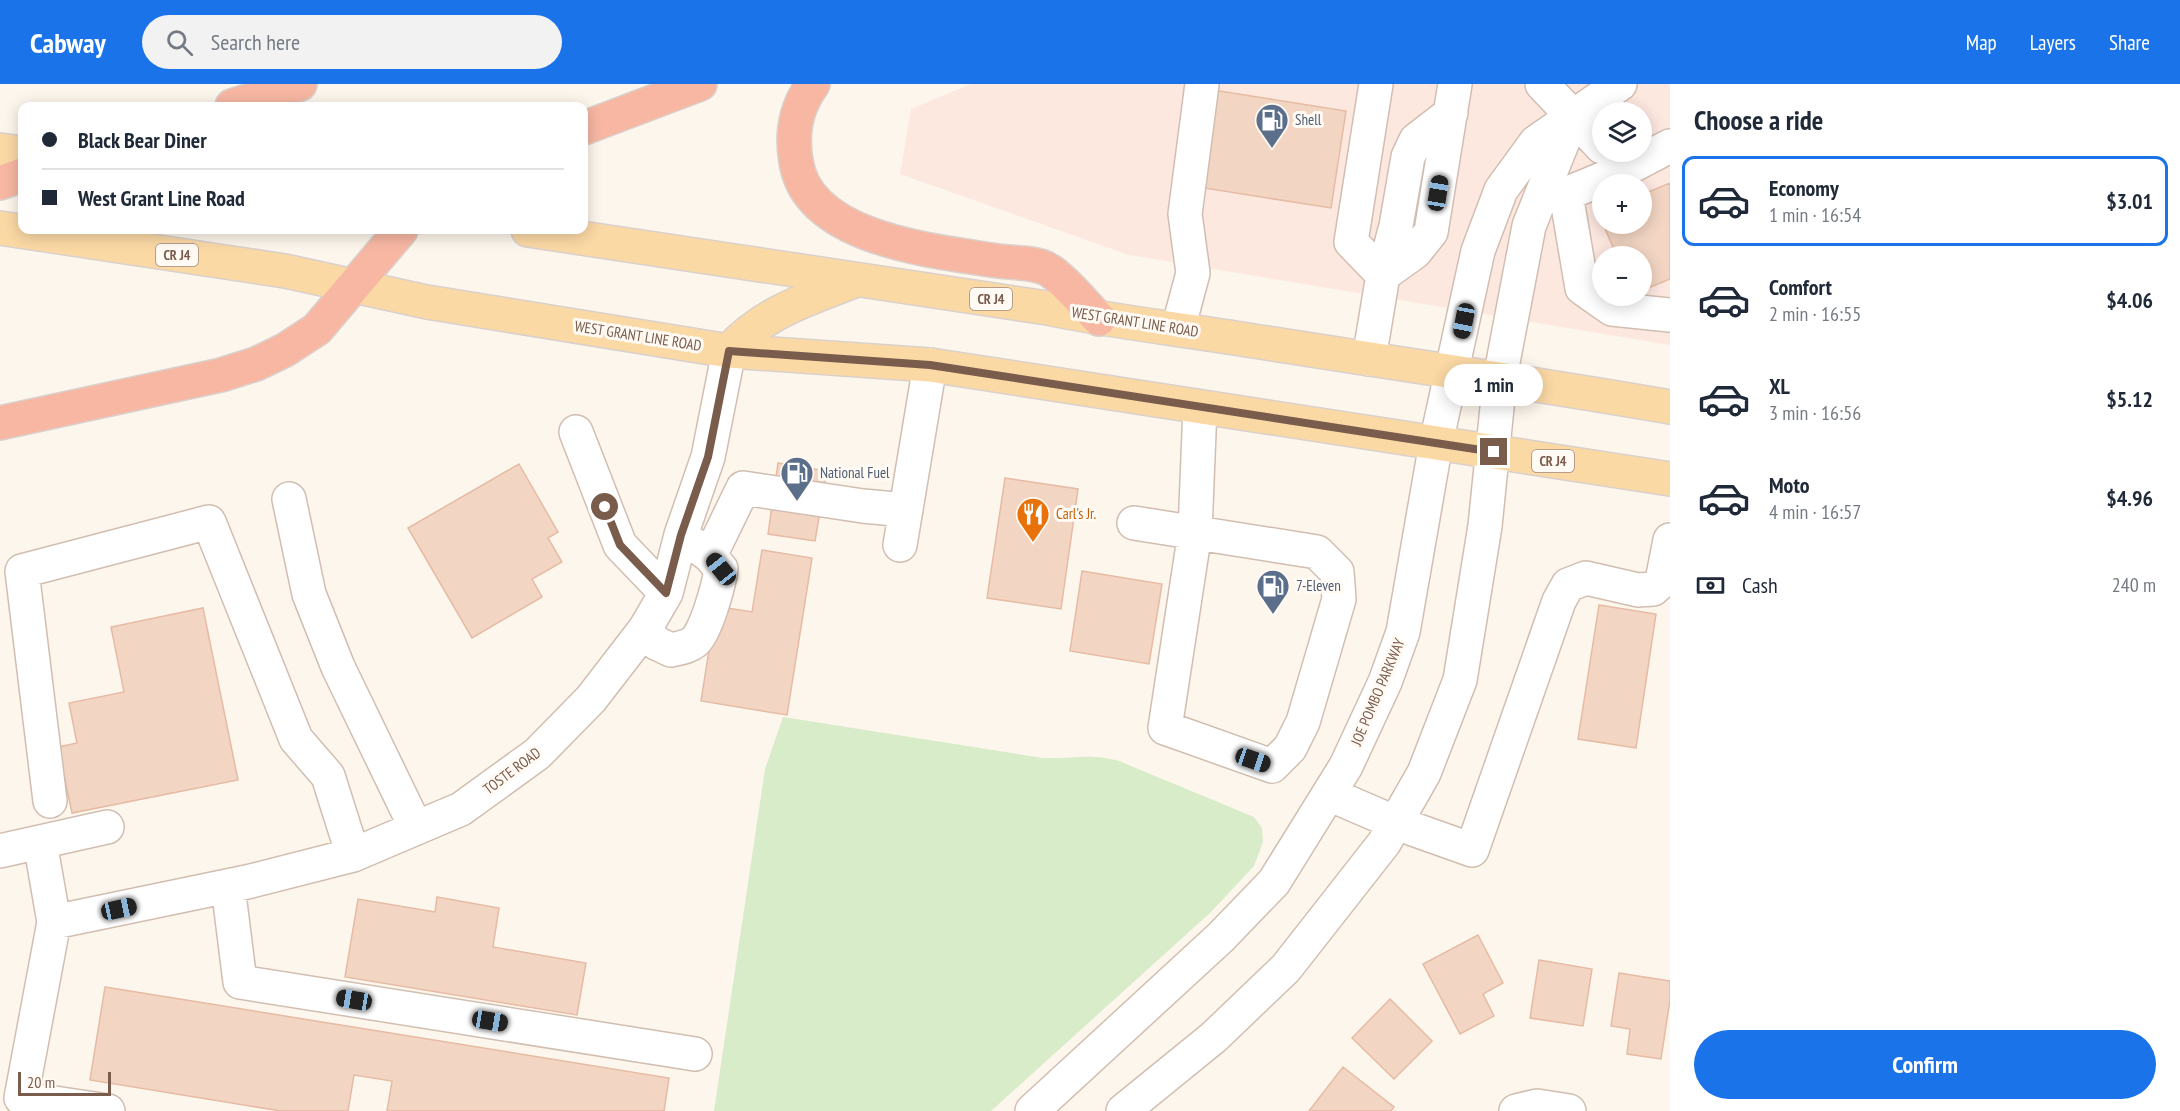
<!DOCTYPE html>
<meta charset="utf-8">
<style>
body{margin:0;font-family:"PT Sans Narrow",sans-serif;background:#f2f2f3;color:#1f2937;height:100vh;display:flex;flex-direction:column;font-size:22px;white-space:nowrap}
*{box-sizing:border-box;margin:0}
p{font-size:20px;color:#747a83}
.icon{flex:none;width:33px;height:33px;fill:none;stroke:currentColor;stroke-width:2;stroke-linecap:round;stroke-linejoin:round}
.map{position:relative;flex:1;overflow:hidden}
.panel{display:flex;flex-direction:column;background:#fff;width:510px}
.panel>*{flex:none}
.banner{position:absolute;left:18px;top:18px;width:570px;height:132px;border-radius:12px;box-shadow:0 3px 15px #0003;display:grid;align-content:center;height:132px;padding:0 24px;background:#fff}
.buttons{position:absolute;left:1592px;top:18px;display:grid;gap:12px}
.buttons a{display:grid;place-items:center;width:60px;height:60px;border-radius:50%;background:#fff;box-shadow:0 3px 15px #0003;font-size:30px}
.scale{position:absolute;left:18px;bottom:15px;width:93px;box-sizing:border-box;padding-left:6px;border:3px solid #7a5c4d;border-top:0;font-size:16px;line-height:21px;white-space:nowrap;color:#7a5c4d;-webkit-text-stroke:4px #fffaf3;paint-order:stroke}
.end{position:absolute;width:27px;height:27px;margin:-14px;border:8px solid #7a5c4d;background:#fff;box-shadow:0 0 0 3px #fff}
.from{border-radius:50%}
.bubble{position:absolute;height:42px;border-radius:21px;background:#fff;box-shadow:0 3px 15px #0003;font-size:20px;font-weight:800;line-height:42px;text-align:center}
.car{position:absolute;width:18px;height:36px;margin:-18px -9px;border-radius:8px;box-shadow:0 0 4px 2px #0007;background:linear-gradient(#222 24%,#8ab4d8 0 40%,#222 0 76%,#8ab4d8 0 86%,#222 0)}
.banner b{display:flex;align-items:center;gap:21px;height:57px;font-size:22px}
.banner b+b{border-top:2px solid #e0e1e3}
.banner i{width:15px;height:15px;background:#1f2937}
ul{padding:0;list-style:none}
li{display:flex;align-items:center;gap:18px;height:90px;margin:0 12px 9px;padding:0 12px;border:3px solid transparent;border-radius:12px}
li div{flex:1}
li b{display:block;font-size:22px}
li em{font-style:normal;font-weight:800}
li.selected{border-color:#1a73e8}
li>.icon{width:54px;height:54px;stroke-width:1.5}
h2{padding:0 24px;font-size:27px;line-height:72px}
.pay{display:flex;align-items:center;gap:15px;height:66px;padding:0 24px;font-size:22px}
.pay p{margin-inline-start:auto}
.button{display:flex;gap:12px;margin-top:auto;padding:12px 24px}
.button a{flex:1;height:69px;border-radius:36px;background:#1a73e8;color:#fff;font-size:24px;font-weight:800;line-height:69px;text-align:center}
header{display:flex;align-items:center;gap:36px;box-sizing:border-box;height:84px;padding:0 30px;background:#1a73e8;color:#fff}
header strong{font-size:28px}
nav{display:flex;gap:33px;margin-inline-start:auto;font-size:21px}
.search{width:420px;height:54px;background:#f2f2f3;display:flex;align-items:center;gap:15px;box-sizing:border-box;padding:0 21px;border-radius:33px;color:#747a83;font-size:22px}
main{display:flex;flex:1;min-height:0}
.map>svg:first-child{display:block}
.commercial{fill:#fde8e0;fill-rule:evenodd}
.green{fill:#d8ecc9}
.building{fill:#f3d5c3;stroke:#e6bba3;stroke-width:1.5}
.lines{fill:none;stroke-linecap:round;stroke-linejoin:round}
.minor-casing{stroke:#d1beb0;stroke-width:36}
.major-casing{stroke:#dad1cd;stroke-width:36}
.highway-casing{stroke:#dad1cd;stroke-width:36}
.minor{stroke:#fff;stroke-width:33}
.major{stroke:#fbd9a5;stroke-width:33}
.highway{stroke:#f7b7a3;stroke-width:33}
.route{stroke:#7a5c4d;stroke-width:8}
.labels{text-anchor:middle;stroke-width:6;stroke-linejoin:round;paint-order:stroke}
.shield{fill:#fffaf3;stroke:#a28b7f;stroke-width:1.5}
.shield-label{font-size:14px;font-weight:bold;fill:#7a5c4d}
.service-label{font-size:15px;fill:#4e5e75;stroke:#fffaf3;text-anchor:start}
.street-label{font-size:15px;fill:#7a5c4d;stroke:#fffaf3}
.food-label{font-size:15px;fill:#c56008;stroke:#fffaf3;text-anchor:start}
</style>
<header>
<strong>Cabway</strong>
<div class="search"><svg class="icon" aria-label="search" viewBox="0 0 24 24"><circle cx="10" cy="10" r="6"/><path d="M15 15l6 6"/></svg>Search here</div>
<nav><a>Map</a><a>Layers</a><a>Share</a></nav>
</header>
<main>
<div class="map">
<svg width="1670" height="1027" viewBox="0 0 1670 1027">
<rect width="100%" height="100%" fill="#fdf6ec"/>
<path class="commercial" d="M971,0H1670V261L1129,171L900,90L911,25ZM1602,28H1641V68H1602ZM1602,100H1641V140H1602ZM1602,172H1641V212H1602Z"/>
<path class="green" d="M783,633L1043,674C1073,675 1089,669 1119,677L1254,733L1262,744L1263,758L1254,782L1211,828L991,1027H714L765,685Z"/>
<path class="building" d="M1213,6L1346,27L1331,124L1198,103Z
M1670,99V195L1641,207V172H1617L1603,140H1641V111Z
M778,379L827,387L815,457L768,450Z
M519,380L558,448L548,454L562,478L532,495L542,513L472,554L408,444Z
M1005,394L1078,405L1061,525L987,514Z
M762,466L812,474L787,631L701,617L716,522L752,528Z
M1082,487L1162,500L1149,580L1070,567Z
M1599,521L1656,530L1636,664L1578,655Z
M203,524L238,696L72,729L58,663L77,659L69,619L124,608L111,543Z
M437,813L499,824L493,863L586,879L577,931L345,893L358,815L435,828Z
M1478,851L1503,899L1483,910L1494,932L1460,950L1423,880Z
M1539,876L1592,885L1583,942L1530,934Z
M1619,889L1670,897V916L1661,975L1627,970L1630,945L1611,942Z
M105,903L669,994L664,1027H387L392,997L354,991L348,1027H281L90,996Z
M1390,915L1432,957L1394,995L1352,954Z
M1343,983L1394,1023L1391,1027H1309Z"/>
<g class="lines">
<defs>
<path id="minor" d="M1542,0L1602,63
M1670,62L1624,86L1566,110L1582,204L1612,225L1670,231
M1383,191L1415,168L1431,148L1455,0
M1383,191L1396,142L1408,73L1416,56L1451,29
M1178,245L1193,189L1185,130L1202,0
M1369,275L1383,191L1351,158L1376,0
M576,348L620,461L666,509
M289,415L309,510L338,583L416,744
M1134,439L1317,468L1337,488L1339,515L1303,638L1290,664L1272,682L1165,644L1195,448L1200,323
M900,461L930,281
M710,472L743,404L863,422L906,426
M645,545L656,559L671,566C679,564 688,563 694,558C706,549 719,500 721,485L710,472L695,461
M1329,710L1396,739L1472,766L1559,517L1568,501L1586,494L1638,506L1653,505L1662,497L1670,456
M50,717L22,487L209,438L296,655L328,692L353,771
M40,758L54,838L21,1014L108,1027
M0,767L107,743
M228,802L240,898L695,970
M54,838L247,798L353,771L461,725L537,670L591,615L645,545L666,509L681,451L708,373L729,267
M1032,1027L1221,853L1274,798L1346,682L1385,598L1403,548L1436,359L1478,167L1501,106L1536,58L1620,0
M1123,1027L1214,953L1286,884L1384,759L1424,689L1460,596L1485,442L1500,294L1529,142L1573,32
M1516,1027L1537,1022L1569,1027"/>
<path id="major" d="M0,66L22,69
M0,144L285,187L427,218L729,267L930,281L1670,395
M528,146L1047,224C1109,237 1172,244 1235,254C1380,277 1525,298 1670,323
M729,267C765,227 807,216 856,196"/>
<path id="highway" d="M813,0C796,23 791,49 796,77C807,156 935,167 998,177C1011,179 1035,178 1047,185C1061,192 1087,223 1099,235
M232,22L300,0
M584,44L700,0
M0,99L22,91
M0,339L221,291L256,280L285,266L317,245L401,146"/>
</defs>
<use href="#minor" class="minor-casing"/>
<use href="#major" class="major-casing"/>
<use href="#highway" class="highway-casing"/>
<use href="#minor" class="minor"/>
<use href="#major" class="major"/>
<use href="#highway" class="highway"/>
</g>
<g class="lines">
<path class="route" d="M605,423L620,461L666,509L681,451L708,373L729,267L930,281L1494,368"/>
</g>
<defs>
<symbol id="fuel-pin" viewBox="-11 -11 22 30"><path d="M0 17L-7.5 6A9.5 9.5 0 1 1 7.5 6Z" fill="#5c6f8a" stroke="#fffaf3"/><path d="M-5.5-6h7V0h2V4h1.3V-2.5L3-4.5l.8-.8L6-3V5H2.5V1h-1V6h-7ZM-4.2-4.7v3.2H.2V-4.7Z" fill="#fff"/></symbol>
<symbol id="restaurant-pin" viewBox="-11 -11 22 30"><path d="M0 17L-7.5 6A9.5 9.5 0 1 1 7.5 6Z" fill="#e8710a" stroke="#fffaf3"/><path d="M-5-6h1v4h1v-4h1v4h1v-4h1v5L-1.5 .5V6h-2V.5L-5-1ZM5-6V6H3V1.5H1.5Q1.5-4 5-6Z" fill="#fff"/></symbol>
</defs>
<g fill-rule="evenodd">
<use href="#fuel-pin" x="1253" y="17" width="38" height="52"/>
<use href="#fuel-pin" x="778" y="370" width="38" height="52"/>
<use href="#restaurant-pin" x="1014" y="411" width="38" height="52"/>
<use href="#fuel-pin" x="1254" y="483" width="38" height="52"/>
</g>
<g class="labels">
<g class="shield">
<rect x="156" y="160" width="42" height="22" rx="4.5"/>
<rect x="970" y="204" width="42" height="22" rx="4.5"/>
<rect x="1532" y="366" width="42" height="22" rx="4.5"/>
</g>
<g class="shield-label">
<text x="177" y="176">CR J4</text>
<text x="991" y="220">CR J4</text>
<text x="1553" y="382">CR J4</text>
</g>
<g class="service-label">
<text x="1295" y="41">Shell</text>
<text x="820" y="394">National Fuel</text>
<text x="1296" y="507">7-Eleven</text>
</g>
<g class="street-label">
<text transform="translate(1135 238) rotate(9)" y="5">WEST GRANT LINE ROAD</text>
<text transform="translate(638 252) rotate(9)" y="5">WEST GRANT LINE ROAD</text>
<text transform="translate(1378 608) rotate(-67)" y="5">JOE POMBO PARKWAY</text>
<text transform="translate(512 687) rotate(-37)" y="5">TOSTE ROAD</text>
</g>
<g class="food-label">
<text x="1056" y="435">Carl's Jr.</text>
</g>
</g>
</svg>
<div class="buttons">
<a><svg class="icon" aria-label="layers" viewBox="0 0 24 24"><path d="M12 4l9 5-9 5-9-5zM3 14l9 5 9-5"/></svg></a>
<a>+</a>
<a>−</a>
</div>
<div class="scale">20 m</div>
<i class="end from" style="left:605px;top:423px"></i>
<i class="end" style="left:1494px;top:368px"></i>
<div class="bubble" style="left:1444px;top:280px;width:99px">1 min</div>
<i class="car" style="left:1438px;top:109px;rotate:9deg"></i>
<i class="car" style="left:1464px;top:237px;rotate:191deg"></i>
<i class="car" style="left:721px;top:485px;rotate:321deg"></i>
<i class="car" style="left:1253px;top:676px;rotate:109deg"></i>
<i class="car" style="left:119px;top:825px;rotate:78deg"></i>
<i class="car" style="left:354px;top:916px;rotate:279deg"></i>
<i class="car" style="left:490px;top:937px;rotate:99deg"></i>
<div class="banner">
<b><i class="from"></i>Black Bear Diner</b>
<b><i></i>West Grant Line Road</b>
</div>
</div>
<section class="panel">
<h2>Choose a ride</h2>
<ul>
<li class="selected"><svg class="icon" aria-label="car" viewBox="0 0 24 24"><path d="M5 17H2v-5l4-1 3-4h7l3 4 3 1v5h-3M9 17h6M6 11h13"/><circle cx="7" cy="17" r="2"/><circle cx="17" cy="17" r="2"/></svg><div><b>Economy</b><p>1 min · 16:54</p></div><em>$3.01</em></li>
<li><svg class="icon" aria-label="car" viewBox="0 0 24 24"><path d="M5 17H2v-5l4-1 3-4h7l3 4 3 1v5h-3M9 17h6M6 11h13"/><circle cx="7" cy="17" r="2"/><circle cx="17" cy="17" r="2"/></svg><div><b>Comfort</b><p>2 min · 16:55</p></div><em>$4.06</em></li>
<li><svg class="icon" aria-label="car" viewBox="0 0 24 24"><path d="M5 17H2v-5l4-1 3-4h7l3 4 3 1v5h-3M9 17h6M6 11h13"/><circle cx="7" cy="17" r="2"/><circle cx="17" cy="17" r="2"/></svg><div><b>XL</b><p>3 min · 16:56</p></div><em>$5.12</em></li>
<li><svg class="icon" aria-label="car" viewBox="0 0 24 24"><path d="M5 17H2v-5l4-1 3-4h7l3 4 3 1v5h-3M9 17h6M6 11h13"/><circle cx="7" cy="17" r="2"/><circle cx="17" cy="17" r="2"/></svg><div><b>Moto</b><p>4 min · 16:57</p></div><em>$4.96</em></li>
</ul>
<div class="pay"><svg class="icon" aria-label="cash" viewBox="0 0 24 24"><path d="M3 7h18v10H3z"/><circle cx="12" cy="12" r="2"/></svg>Cash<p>240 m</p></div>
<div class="button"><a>Confirm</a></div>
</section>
</main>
